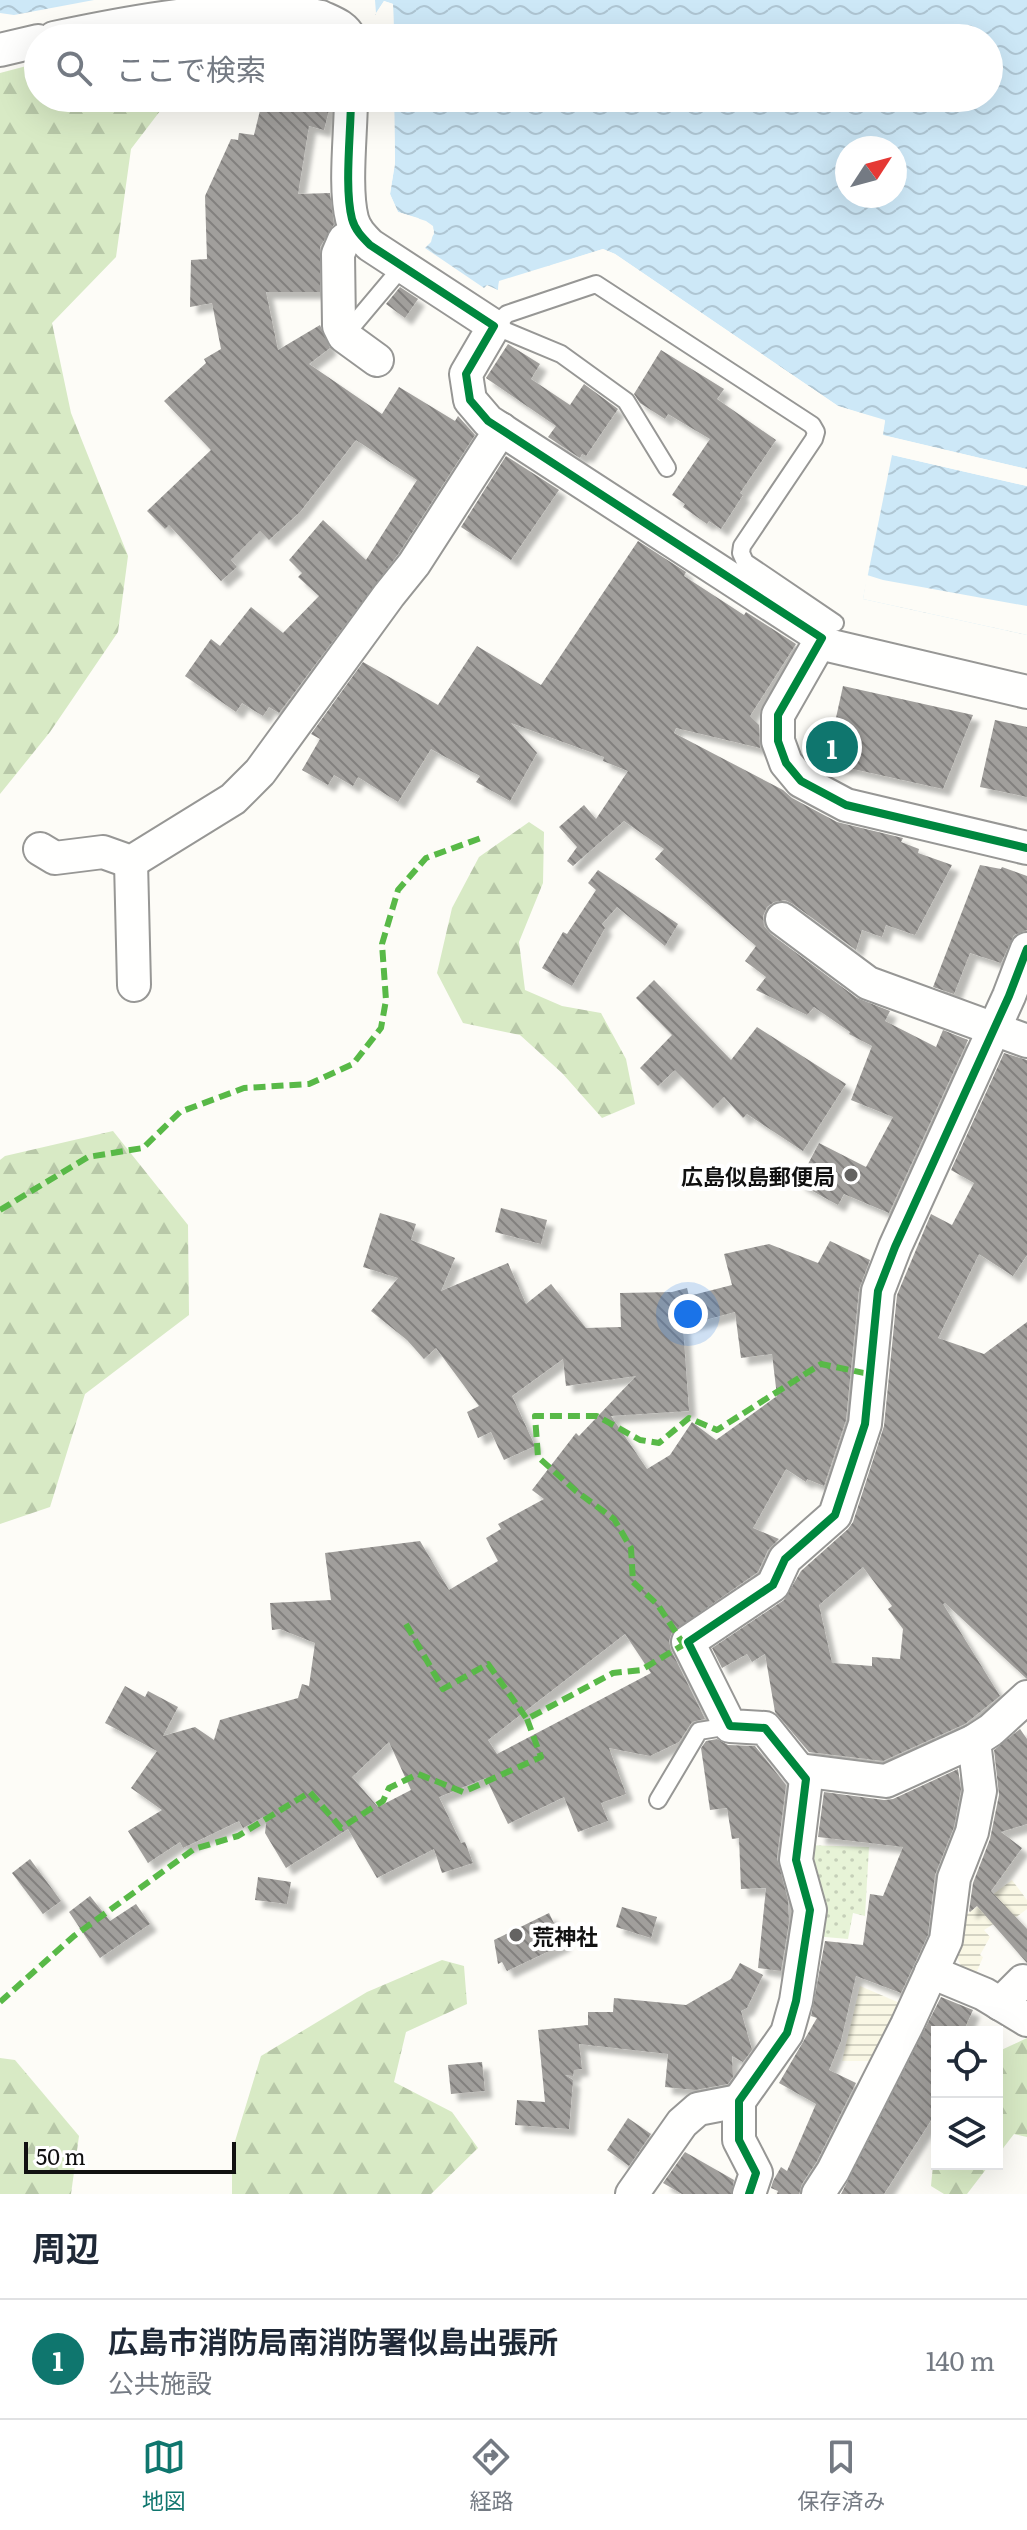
<!DOCTYPE html>
<html lang="ja">
<head>
<meta charset="utf-8">
<style>
	:root { --surface:#fff; --page:#f6f6f7; --text:#1f2937; --muted:#747a83; --line:#e0e1e3; --accent:#0f766e }
	body { margin:0; font-family:Literata,"Noto Sans JP",serif; background:var(--page); color:var(--text) }
	.controls { position:absolute; right:24px; bottom:24px; display:grid; overflow:hidden; border-radius:0px; box-shadow:0 8px 32px #0002 }
	.controls button { width:72px; height:72px; display:grid; place-items:center; padding:0; border:0; border-bottom:2px solid var(--line); background:var(--surface); color:var(--text); font:40px sans-serif }
	.compass { position:absolute; left:835px; top:136px; width:72px; height:72px; border-radius:50%; background:var(--surface); box-shadow:0 8px 32px #0002; rotate:54deg }
	.scale { position:absolute; left:24px; bottom:20px; width:212px; box-sizing:border-box; padding-left:8px; border:4px solid #111; border-top:0; font-size:22px; line-height:28px; white-space:nowrap; color:#111; -webkit-text-stroke:6px #fff; paint-order:stroke }
	.you { position:absolute; left:688px; top:1314px; width:28px; height:28px; margin:-20px; border:6px solid #fff; border-radius:50%; background:#1a73e8; box-shadow:0 0 0 12px #1a73e833 }
	.badge { display:grid; place-items:center; width:52px; height:52px; border-radius:50%; background:var(--accent); color:#fff; font-size:26px; font-weight:700 }
	.pin { position:absolute; translate:-50% -50%; border:4px solid #fff; box-shadow:0 2px 8px #0006 }
	.list { margin:0; padding:0; list-style:none }
	h2 { display:flex; justify-content:space-between; align-items:center; height:104px; margin:0; padding:0 32px; font-size:34px }
	h2 small { font-size:26px; font-weight:400; color:var(--muted) }
	.list li { display:grid; grid-template-columns:52px 1fr auto; gap:24px; align-items:center; box-sizing:border-box; height:120px; padding:0 32px; border-top:2px solid var(--line) }
	.list b { display:block; font-size:30px; white-space:nowrap }
	.list p { margin:0; font-size:26px; white-space:nowrap; color:var(--muted) }
	.list em { font-size:26px; font-style:normal; color:var(--muted) }
	.icon { flex:none; width:44px; height:44px; fill:none; stroke:currentColor; stroke-width:2; stroke-linecap:round; stroke-linejoin:round }
	.map { position:relative; flex:none; width:1027px; height:2194px; overflow:hidden }
	.search { position:absolute; background:var(--surface); box-shadow:0 8px 32px #0002; left:24px; right:24px; top:24px; height:88px; display:flex; align-items:center; gap:20px; box-sizing:border-box; padding:0 28px; border-radius:44px; color:var(--muted); font-size:30px }
	.sheet { height:224px; background:var(--surface) }
	nav { display:flex; justify-content:space-around; align-items:center; box-sizing:border-box; height:112px; border-top:2px solid var(--line); background:var(--surface); font-size:22px; color:var(--muted) }
	nav a { display:grid; justify-items:center; gap:4px }
	nav .on { color:var(--accent) }
	.map>svg:first-child { display:block }
	.farmland { fill:url(#farmland-rules) }
	.grass { fill:url(#grass-dots) }
	.forest { fill:url(#forest-firs) }
	.water { fill:url(#water-waves); fill-rule:evenodd }
	.pier { fill:#fdfcf7 }
	.building { fill:url(#building-back-hatch); fill-rule:evenodd; filter:url(#shadow) }
	.lines { fill:none; stroke-linecap:round; stroke-linejoin:round }
	.lane-casing { stroke:#979795; stroke-width:20 }
	.street-casing { stroke:#979795; stroke-width:36 }
	.lane { stroke:#fffffe; stroke-width:16 }
	.street { stroke:#fffffe; stroke-width:32 }
	.quiet { stroke:#58b947; stroke-width:6; stroke-dasharray:12 6; stroke-linecap:butt }
	.cycleway-casing { stroke:#fff; stroke-width:13 }
	.cycleway { stroke:#00873e; stroke-width:8 }
	.poi-dot { fill:#646362; stroke:#fff; stroke-width:3 }
	.labels { text-anchor:middle; dominant-baseline:central; stroke-width:8; stroke-linejoin:round; paint-order:stroke }
	.poi-label { font-size:22px; font-weight:bold; fill:#111; stroke:#fff; text-anchor:end }
</style>
</head>
<body>
<div class="map">
<svg width="1027" height="2194" viewBox="0 0 1027 2194">
	<defs>
		<pattern id="farmland-rules" width="6" height="5" patternUnits="userSpaceOnUse" patternTransform="scale(2)"><rect width="6" height="5" fill="#f9f7e4"/><path d="M0 2.5h6" fill="none" stroke="#d4d3c3"/></pattern>
		<pattern id="grass-dots" width="8" height="8" patternUnits="userSpaceOnUse" patternTransform="scale(2)"><rect width="8" height="8" fill="#e7f3d7"/><path d="M2 2h.1M6 6h.1" fill="none" stroke="#c5cfb8" stroke-width="1.8" stroke-linecap="round"/></pattern>
		<pattern id="forest-firs" width="22" height="20" patternUnits="userSpaceOnUse" patternTransform="scale(2)"><rect width="22" height="20" fill="#d8eac5"/><path d="M5 1l3.5 6h-7zM16 11l3.5 6h-7z" fill="#b8c8a8"/></pattern>
		<pattern id="water-waves" width="16" height="10" patternUnits="userSpaceOnUse" patternTransform="scale(2)"><rect width="16" height="10" fill="#cde8f7"/><path d="M0 5q4-4 8 0t8 0" fill="none" stroke="#afc6d3"/></pattern>
		<pattern id="building-back-hatch" width="6" height="6" patternUnits="userSpaceOnUse" patternTransform="scale(2)"><rect width="6" height="6" fill="#a19f9c"/><path d="M-1 5l2 2M0 0l6 6M5-1l2 2" fill="none" stroke="#82807e"/></pattern>
		<filter id="shadow"><feDropShadow dx="7" dy="7" stdDeviation="2" flood-color="#0004"/></filter>
	</defs>
	<rect width="100%" height="100%" fill="#fdfcf7"/>
	<g class="farmland">
		<path d="M1012 1880 1027 1900V1909L999 1930 995 1923 984 1930 990 1937 980 1955 983 1957 975 1976 962 1968 954 1951 962 1918Z"/>
		<path d="M860 1986 907 2006 885 2061H842Z"/>
	</g>
	<path class="grass" d="M804 1845 869 1847 865 1916 853 1913 848 1939 814 1936Z"/>
	<g class="forest">
		<path d="M204 29 250 30 248 38H157Z"/>
		<path d="M38 63V98H170L131 149 116 257 52 323 71 413 128 556 118 632 50 732 0 794V73Z"/>
		<path d="M529 822 544 832 543 883 519 942 525 990 562 1006 601 1013 626 1059 635 1104 602 1118 562 1073 520 1035 463 1023 437 973 452 908 479 857Z"/>
		<path d="M113 1131 188 1225 189 1315 85 1394 50 1507 0 1524V1160L5 1156Z"/>
		<path d="M442 1960 464 1966 467 2004 406 2032 394 2082 452 2112 478 2148 431 2194H232V2151L261 2056 367 1992Z"/>
		<path d="M1027 2038V2137L1014 2134 997 2156V2052Z"/>
		<path d="M0 2058 15 2060 79 2136 71 2194H0Z"/>
		<path d="M937 2124V2164H990L967 2194H944L931 2186Z"/>
	</g>
	<g class="water">
		<path d="M0 0H94L14 15 0 13Z"/>
		<path d="M375 0H1027V469L882 435 885 420 838 406 615 254 603 249 499 281 498 290 487 285 484 288 425 248 431 242 434 230 418 218 398 212 390 194 395 163 394 98H989V38H394L393 4 384 1 375 15ZM847 148H895V196H847Z"/>
		<path d="M892 455 1027 486V635L863 599Z"/>
	</g>
	<g class="pier">
		<path d="M371 0H375L376 13 384 1 393 4 394 38H390L389 6 385 5 381 13 371 15Z"/>
		<path d="M390 98H394L395 163 390 194 398 212 426 221 433 226 434 234 423 250 421 247 428 239 429 229 396 215 389 206 386 195 391 162Z"/>
		<path d="M603 249 615 254 838 406 885 421 883 435 1027 469V473L880 439 878 435 881 423 836 410 613 258 602 253 503 284 500 294 498 290 499 282Z"/>
		<path d="M889 452 1027 482V486L888 454Z"/>
		<path d="M867 575 883 580 1027 606V635L863 599Z"/>
	</g>
	<g class="building">
		<path d="M263 98H332L324 130 309 126 298 194 330 193 334 224 320 247V292H266L278 350 320 325 330 348 309 364 382 414 399 387 455 421 458 416 475 435 399 553 279 713 269 707 263 716 242 703 236 712 185 676 211 639 220 646 251 607 283 633 319 596 298 577 302 573 289 560 323 520 366 560 417 480 356 440 300 512 269 540 260 531 231 560 237 567 221 581 169 525 165 529 147 511 211 450 164 401 206 363 204 359 221 349 212 303 190 307 191 260 207 259 205 196 231 139 238 140 239 133 254 135Z"/>
		<path d="M400 287 418 299 405 318 386 304Z"/>
		<path d="M508 344 540 364 531 379 570 405 584 384 618 409 586 456 582 454 580 458 548 437 556 426 486 378Z"/>
		<path d="M661 350 724 389 717 399 776 440 740 493 743 495 721 529 709 521 707 524 683 507 685 504 672 495 710 439 668 414 665 419 640 403 634 394Z"/>
		<path d="M506 456 559 490 511 560 461 527Z"/>
		<path d="M638 541 686 572 684 576 744 615 746 612 796 644 750 716 759 725 760 748 676 728 674 733 783 790 792 798 837 822 903 838 901 842 919 849 918 853 952 865 915 935 886 925 882 937 862 930 856 950 793 904 785 900 774 902 767 907 763 916 764 926 771 934 857 998 890 1011 885 1021 936 1047 943 1030 968 1040 889 1213 844 1194 838 1205 798 1183 819 1143 866 1167 893 1117 851 1100 872 1046 849 1034 850 1032 814 1007 807 1015 756 990 766 977 745 961 756 946 655 859 664 849 624 821 573 866 567 861 577 847 559 827 584 805 596 819 628 771 603 761 604 757 511 723 537 753 510 801 476 782 480 776 431 749 398 802 358 777 353 786 334 775 328 785 302 770 320 739 311 734 363 662 438 705 477 646 541 685Z"/>
		<path d="M843 686 973 715 943 789 826 763Z"/>
		<path d="M995 720 1027 727V797L980 787Z"/>
		<path d="M980 865 1001 869 1002 867 1027 876V930L1014 935 1001 963 970 953 954 994 933 987Z"/>
		<path d="M598 870 678 924 665 946 617 907 602 924 605 928 572 986 542 968 563 932 567 934 596 890 588 883Z"/>
		<path d="M654 980 731 1060 757 1027 846 1084 803 1151 747 1114 743 1118 724 1097 713 1108 675 1070 658 1086 640 1068 672 1035 636 998Z"/>
		<path d="M1004 1053 1027 1060V1255L1013 1276 979 1254 938 1338 984 1354 1027 1322V1679L945 1603 943 1604 1000 1696 965 1724 883 1761 809 1752 775 1712 765 1654 752 1662 747 1654 722 1668 712 1648 784 1600 801 1571 848 1529 853 1522 884 1426 897 1295 931 1214 952 1225 974 1183 951 1170ZM863 1567 892 1606 888 1609 903 1629 900 1659 872 1657V1666L832 1663 819 1605Z"/>
		<path d="M501 1208 547 1220 541 1244 495 1232Z"/>
		<path d="M380 1213 416 1224 411 1240 455 1258 441 1291 508 1263 526 1304 551 1284 586 1328 621 1327 620 1293 672 1292 687 1288 689 1296 732 1285 724 1254 769 1244 818 1263 830 1241 870 1260 859 1289 846 1420 824 1486 807 1479 806 1482 786 1469 753 1528 779 1539 768 1550 758 1572 672 1632 669 1641 671 1650 705 1719 692 1722 679 1742 650 1756 609 1748 626 1794 601 1803 608 1821 578 1832 564 1797 508 1824 486 1778 439 1797 461 1843 465 1842 473 1863 442 1873 434 1849 377 1878 348 1829 286 1868 265 1833 267 1815 243 1828 239 1821 183 1848 180 1842 148 1863 128 1831 162 1810 131 1788 157 1751 105 1723 125 1686 145 1697 148 1691 178 1707 163 1736 195 1727 214 1740 220 1720 298 1698 302 1684 309 1686 315 1643 280 1629 272 1630 270 1603 331 1600 325 1553 420 1541 449 1590 498 1561 486 1538 501 1529 498 1524 544 1499 532 1490 576 1433 579 1436 636 1376 566 1386 563 1359 512 1396 535 1446 504 1460 491 1432 478 1438 467 1412 479 1406 436 1348 424 1359 407 1340 371 1311 398 1278 363 1267ZM735 1312 741 1358 772 1354 777 1396 716 1440 692 1422 670 1455 647 1469 611 1416 689 1411 683 1326ZM625 1634 651 1673 497 1754 488 1740ZM389 1742 411 1790 378 1807 352 1777Z"/>
		<path d="M1020 1729 1027 1739V1824L1001 1832 1022 1848 991 1891 1027 1929V1963L977 1906 970 1912 969 1911 973 1883 990 1839 999 1795 994 1750Z"/>
		<path d="M717 1739 728 1745 755 1746 786 1785 777 1858 788 1900 789 1923 781 1971 758 1968 766 1888 741 1889 739 1838 732 1839 727 1808 710 1810 701 1748 706 1741Z"/>
		<path d="M958 1769 961 1790 954 1827 935 1875 928 1935 901 1993 856 1976 841 2041 829 2070 856 2083 817 2161 802 2184 799 2194H777L778 2191 771 2188 773 2181 781 2167 787 2171 816 2104 779 2083 817 2018 811 2016 825 1941 863 1945 870 1894 883 1896 903 1847 818 1837 824 1792 884 1800 893 1799Z"/>
		<path d="M30 1859 61 1901 43 1914 12 1873Z"/>
		<path d="M258 1877 291 1882 287 1904 255 1900Z"/>
		<path d="M90 1896 110 1921 136 1904 150 1924 100 1958 69 1912Z"/>
		<path d="M622 1907 657 1917 651 1938 616 1927Z"/>
		<path d="M549 1913 564 1944 507 1971 502 1962 498 1964 494 1940Z"/>
		<path d="M740 1963 763 1975 747 2008 741 2011 752 2050 743 2062 732 2056 733 2077 728 2084 695 2090 665 2087 668 2054 579 2044 582 2069 574 2070 573 2076 565 2075 573 2080 569 2129 515 2125 517 2100 545 2102 538 2030 588 2025V2012H613L614 1998 686 2005 731 1979Z"/>
		<path d="M941 1997 973 2010 963 2032H937V2111L884 2194H841Z"/>
		<path d="M482 2062 485 2091 451 2094 448 2065Z"/>
		<path d="M628 2118 651 2134 629 2166 607 2150Z"/>
		<path d="M685 2152 734 2180 731 2194H682L663 2183Z"/>
	</g>
	<g class="lines">
		<defs>
			<g id="lane">
				<path d="M344 336 402 267"/>
				<path d="M667 468 626 401 561 354 494 326 507 314 596 284 812 425 816 432 814 439 742 546 741 553 745 562 835 623"/>
				<path d="M658 1800 699 1731 730 1726"/>
			</g>
			<g id="street">
				<path d="M54 38C134 21 242 0 321 17 334 23 344 26 350 38"/>
				<path d="M0 50 38 41"/>
				<path d="M351 98C351 132 344 188 352 219 355 230 362 237 370 245L494 326 466 374 470 400 488 421 822 638 778 715V741L786 763 801 781 846 805 1027 848"/>
				<path d="M357 232 344 240 338 254 339 326 344 336 377 360"/>
				<path d="M819 643 1027 692"/>
				<path d="M40 849 55 858 103 852 131 862 233 799 260 772 389 595 414 564 501 429"/>
				<path d="M131 862 134 985"/>
				<path d="M782 919 868 983 1027 1041"/>
				<path d="M799 1770 886 1781 974 1741"/>
				<path d="M931 1972 984 1994 1027 2020"/>
				<path d="M1000 2004 1023 1981"/>
				<path d="M632 2194 682 2123 698 2109 739 2101"/>
				<path d="M749 2194 756 2173 739 2140V2101L787 2033 796 2001 810 1910 796 1860 806 1779 765 1728 730 1726 688 1642 773 1585 785 1559 835 1515 865 1424 878 1291 895 1247 1009 996 1027 949"/>
				<path d="M818 2194 833 2171 907 2025 946 1940 954 1878 972 1832 980 1791 974 1741 991 1730 1027 1697"/>
			</g>
		</defs>
		<use href="#lane" class="lane-casing"/>
		<use href="#street" class="street-casing"/>
		<use href="#lane" class="lane"/>
		<use href="#street" class="street"/>
		<g class="quiet">
			<path d="M0 1210 88 1157 143 1148 180 1112 244 1088 309 1084 353 1064 381 1028 386 1000 382 944 398 890 426 858 481 838"/>
			<path d="M406 1624 443 1689 488 1664 527 1719 613 1673 641 1670 688 1642"/>
			<path d="M688 1642H682L658 1605 633 1582 631 1548 614 1519 576 1491 538 1457 535 1416H597L640 1440 659 1443 689 1418 717 1430 821 1364 869 1374"/>
			<path d="M0 2002 74 1936 194 1849 238 1836 310 1792 341 1828 383 1801 389 1788 418 1774 463 1792 541 1757 527 1719"/>
		</g>
		<defs>
			<g id="cycleway">
				<path d="M351 98C351 132 344 188 352 219 355 230 362 237 370 245L494 326 466 374 470 400 488 421 822 638 778 715V741L786 763 801 781 846 805 1027 848"/>
				<path d="M749 2194 756 2173 739 2140V2101L787 2033 796 2001 810 1910 796 1860 806 1779 765 1728 730 1726 688 1642 773 1585 785 1559 835 1515 865 1424 878 1291 895 1247 1009 996 1027 949"/>
			</g>
		</defs>
		<use href="#cycleway" class="cycleway-casing"/>
		<use href="#cycleway" class="cycleway"/>
	</g>
	<g class="poi-dot">
		<circle cx="851" cy="1175" r="8"/>
		<circle cx="516" cy="1935" r="8"/>
	</g>
	<g class="labels">
		<g class="poi-label">
			<text x="835" y="1175">広島似島郵便局</text>
			<text x="532" y="1935" text-anchor="start">荒神社</text>
		</g>
	</g>
</svg>
<div class="controls">
<button><svg class="icon" aria-label="locate" viewBox="0 0 24 24"><circle cx="12" cy="12" r="6"/><path d="M12 2v4M12 18v4M2 12h4M18 12h4"/></svg></button>
<button><svg class="icon" aria-label="layers" viewBox="0 0 24 24"><path d="M12 4l9 5-9 5-9-5zM3 14l9 5 9-5"/></svg></button>
</div>
<svg class="compass" viewBox="-18 -18 36 36"><path d="M0-13l5 13h-10z" fill="#e53935"/><path d="M0 13l5-13h-10z" fill="#747a83"/></svg>
<div class="scale">50 m</div>
<div class="you"></div>
<div class="pin badge" style="left:832px;top:747px">1</div>
<div class="search"><svg class="icon" aria-label="search" viewBox="0 0 24 24"><circle cx="10" cy="10" r="6"/><path d="M15 15l6 6"/></svg>ここで検索</div>
</div>
<section class="sheet">
<h2>周辺<small></small></h2>
<ul class="list">
<li><span class="badge">1</span><div><b>広島市消防局南消防署似島出張所</b><p>公共施設</p></div><em>140 m</em></li>
</ul>
</section>
<nav>
<a class="on"><svg class="icon" aria-label="map" viewBox="0 0 24 24"><path d="M3 6l6-2 6 2 6-2v14l-6 2-6-2-6 2zM9 4v14M15 6v14"/></svg>地図</a>
<a><svg class="icon" aria-label="directions" viewBox="0 0 24 24"><path d="M12 3l9 9-9 9-9-9zM9 14v-3h6M13 9l2 2-2 2"/></svg>経路</a>
<a><svg class="icon" aria-label="saved" viewBox="0 0 24 24"><path d="M7 4h10v16l-5-4-5 4z"/></svg>保存済み</a>
</nav>
</body>
</html>
